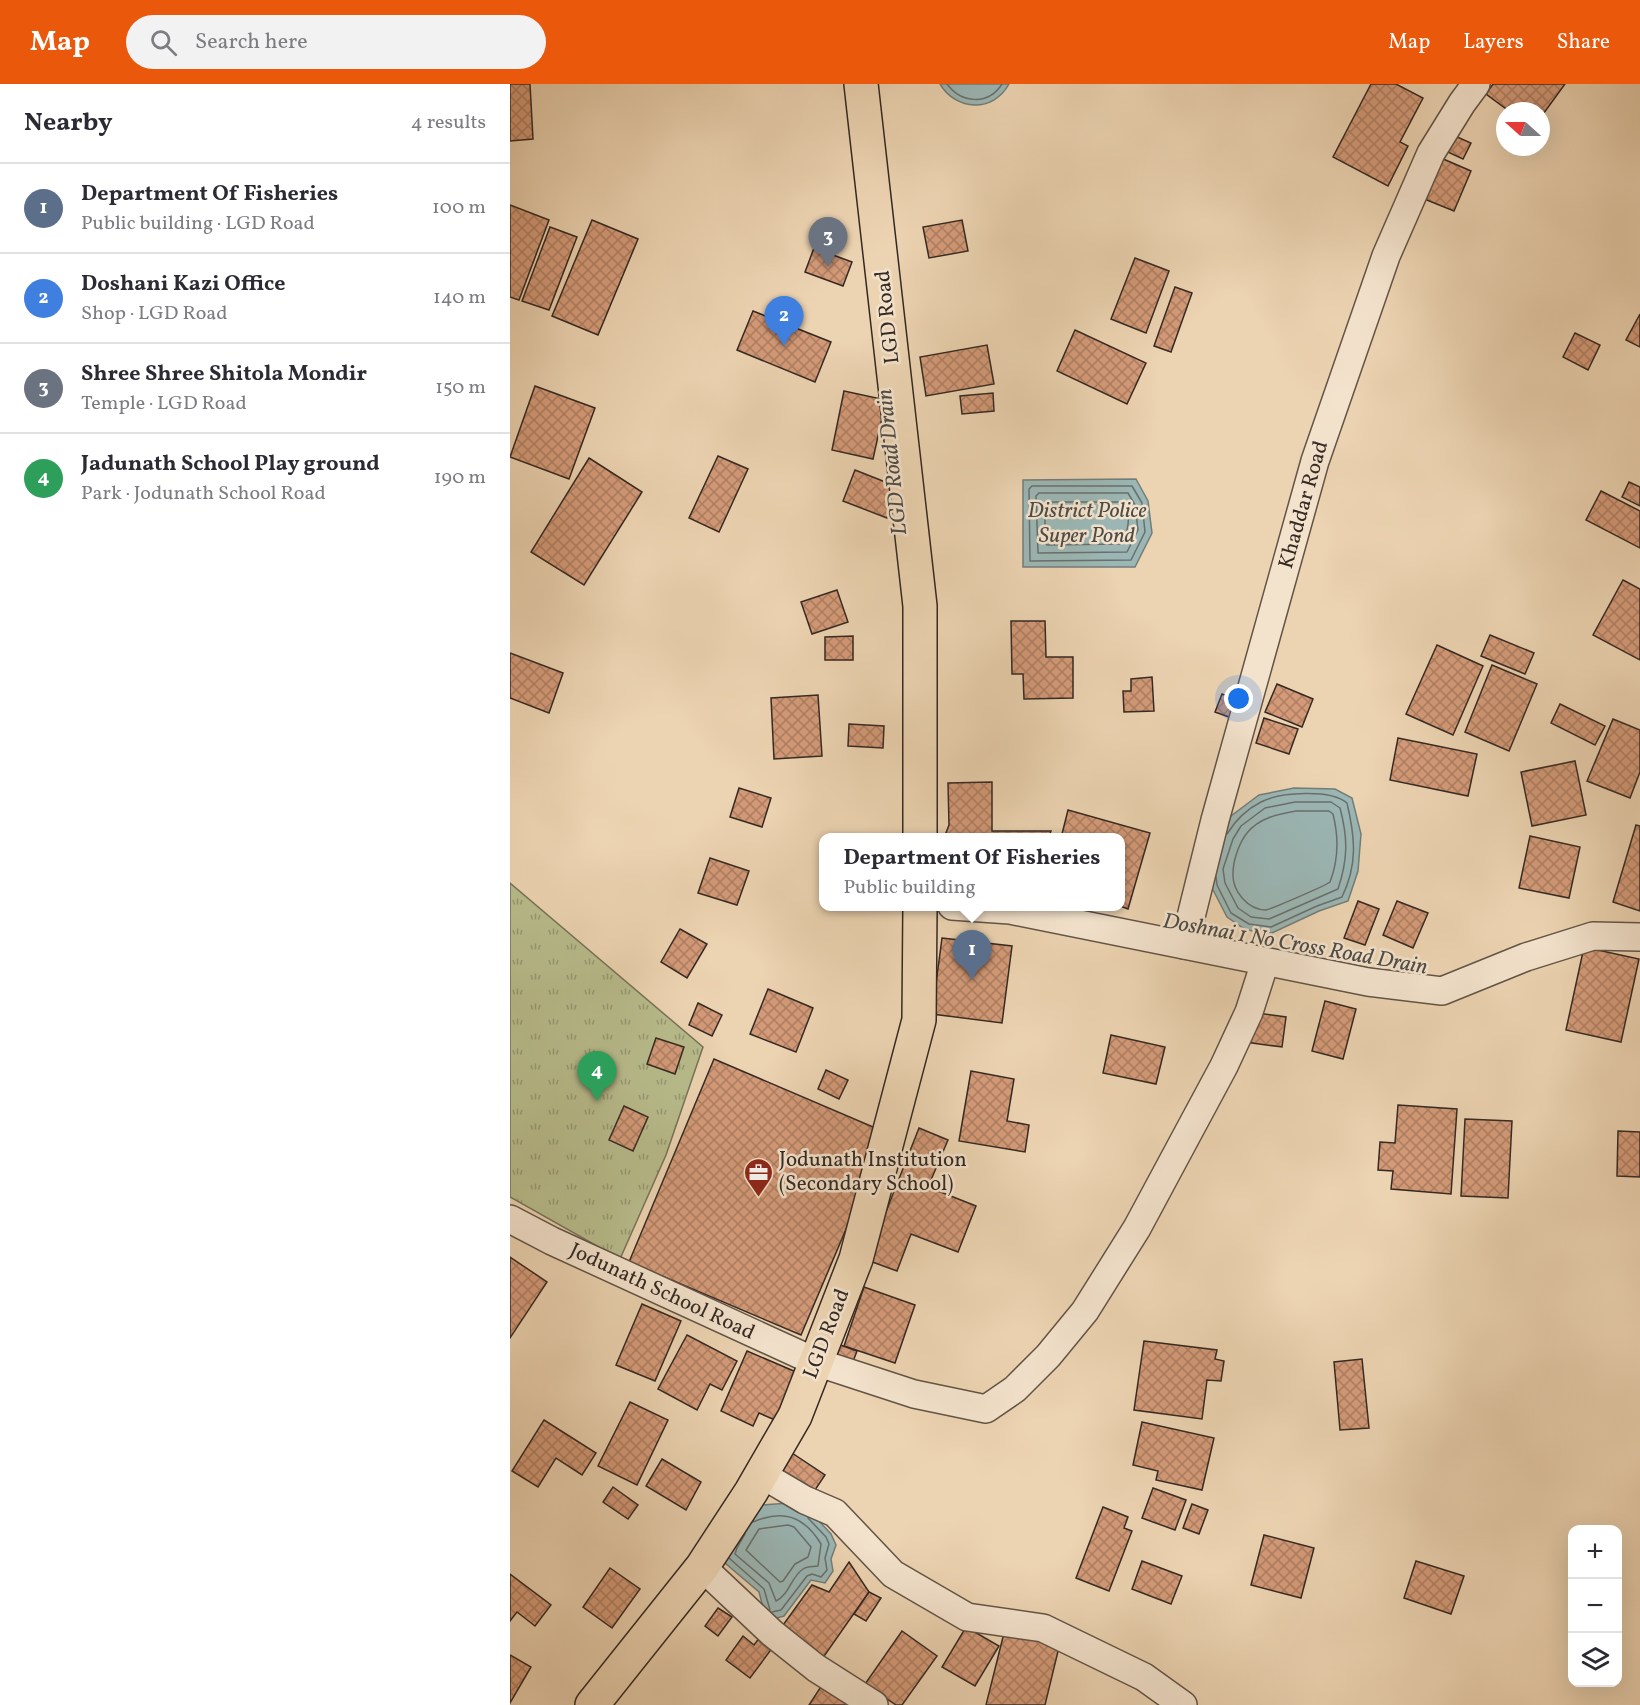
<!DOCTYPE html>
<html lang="en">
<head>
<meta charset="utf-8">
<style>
	:root { --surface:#fff; --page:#f2f2f3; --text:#2b2b33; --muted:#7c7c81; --line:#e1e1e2; --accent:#ea580c }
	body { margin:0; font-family:Vollkorn,serif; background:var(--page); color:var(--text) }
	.controls { position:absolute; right:18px; bottom:18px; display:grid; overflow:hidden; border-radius:12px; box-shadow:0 6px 24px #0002 }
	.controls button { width:54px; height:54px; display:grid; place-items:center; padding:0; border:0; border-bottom:2px solid var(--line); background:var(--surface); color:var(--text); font:30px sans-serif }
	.compass { position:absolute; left:986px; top:18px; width:54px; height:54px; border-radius:50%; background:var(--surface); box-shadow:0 6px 24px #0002; rotate:291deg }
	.you { position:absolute; left:729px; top:615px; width:21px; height:21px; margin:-15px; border:4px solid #fff; border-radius:50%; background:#1a73e8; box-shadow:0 0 0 9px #1a73e833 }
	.badge { display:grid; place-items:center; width:39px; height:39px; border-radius:50%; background:var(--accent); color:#fff; font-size:20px; font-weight:700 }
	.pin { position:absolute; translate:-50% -50px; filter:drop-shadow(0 2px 3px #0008) }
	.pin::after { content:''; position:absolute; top:32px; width:21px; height:18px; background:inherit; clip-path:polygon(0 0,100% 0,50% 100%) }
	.popup { position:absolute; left:309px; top:749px; width:306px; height:78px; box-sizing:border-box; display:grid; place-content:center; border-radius:12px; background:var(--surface); filter:drop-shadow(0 2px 4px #0005); font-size:20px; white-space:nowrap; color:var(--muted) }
	.popup b { font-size:22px; color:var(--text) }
	.popup::after { content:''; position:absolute; left:50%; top:100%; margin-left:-12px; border:12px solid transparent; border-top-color:var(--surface) }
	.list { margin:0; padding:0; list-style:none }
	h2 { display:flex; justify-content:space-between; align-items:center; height:78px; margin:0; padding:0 24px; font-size:26px }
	h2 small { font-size:20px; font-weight:400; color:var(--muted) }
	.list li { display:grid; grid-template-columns:39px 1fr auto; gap:18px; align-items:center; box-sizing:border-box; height:90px; padding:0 24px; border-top:2px solid var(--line) }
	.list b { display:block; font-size:22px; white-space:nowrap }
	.list p { margin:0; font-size:20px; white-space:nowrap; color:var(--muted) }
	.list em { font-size:20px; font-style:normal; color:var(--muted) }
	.icon { flex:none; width:33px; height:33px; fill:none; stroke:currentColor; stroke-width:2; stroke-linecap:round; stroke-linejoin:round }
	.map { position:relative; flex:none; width:1130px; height:1621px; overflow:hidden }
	header { display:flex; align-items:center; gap:36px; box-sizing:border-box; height:84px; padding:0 30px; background:var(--accent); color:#fff }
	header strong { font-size:28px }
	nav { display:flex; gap:33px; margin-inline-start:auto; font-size:21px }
	.search { width:420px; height:54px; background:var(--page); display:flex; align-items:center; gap:15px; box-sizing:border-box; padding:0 21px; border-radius:33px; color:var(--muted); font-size:22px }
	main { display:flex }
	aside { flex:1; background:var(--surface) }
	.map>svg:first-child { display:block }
	.park { fill:url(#park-tufts); stroke:#767258; stroke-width:1.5 }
	.water { fill:#9bb6b4; stroke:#727e7a; stroke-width:1.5 }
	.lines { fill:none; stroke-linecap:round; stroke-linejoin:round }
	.shore { stroke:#68706c; stroke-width:1.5 }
	.building { fill:url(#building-cross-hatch); stroke:#342923; stroke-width:1.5 }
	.minor-casing { stroke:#625446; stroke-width:30 }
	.major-casing { stroke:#342923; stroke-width:36 }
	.minor { stroke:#f3e2cc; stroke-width:27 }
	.major { stroke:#ecd3b1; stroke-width:33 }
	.labels { text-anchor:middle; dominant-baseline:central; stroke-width:5; stroke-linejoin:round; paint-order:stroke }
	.street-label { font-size:21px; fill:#342923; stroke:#f3e2cc }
	.poi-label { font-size:21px; fill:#342923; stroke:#f3e2cc; text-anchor:start }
	.water-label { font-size:22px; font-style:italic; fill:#4e4c47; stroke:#f3e2cc }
</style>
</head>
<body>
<header>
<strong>Map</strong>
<div class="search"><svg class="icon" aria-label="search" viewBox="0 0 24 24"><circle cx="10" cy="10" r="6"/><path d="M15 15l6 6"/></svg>Search here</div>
<nav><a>Map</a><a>Layers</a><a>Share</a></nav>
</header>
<main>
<aside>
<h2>Nearby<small>4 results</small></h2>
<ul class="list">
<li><span class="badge" style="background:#5c6f8a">1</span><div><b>Department Of Fisheries</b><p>Public building · LGD Road</p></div><em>100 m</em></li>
<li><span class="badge" style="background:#3f7fe0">2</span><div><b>Doshani Kazi Office</b><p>Shop · LGD Road</p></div><em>140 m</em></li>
<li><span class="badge" style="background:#6b7280">3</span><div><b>Shree Shree Shitola Mondir</b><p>Temple · LGD Road</p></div><em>150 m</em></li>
<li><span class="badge" style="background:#2e9e5b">4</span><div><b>Jadunath School Play ground</b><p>Park · Jodunath School Road</p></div><em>190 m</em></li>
</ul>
</aside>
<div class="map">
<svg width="1130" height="1621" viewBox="0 0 1130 1621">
	<defs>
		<pattern id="park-tufts" width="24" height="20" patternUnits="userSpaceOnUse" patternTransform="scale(1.5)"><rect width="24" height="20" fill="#b8bc8c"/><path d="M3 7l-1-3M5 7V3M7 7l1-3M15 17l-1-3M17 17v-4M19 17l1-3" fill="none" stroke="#969972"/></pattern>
		<pattern id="building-cross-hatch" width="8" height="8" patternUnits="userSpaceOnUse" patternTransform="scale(1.5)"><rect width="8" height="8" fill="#d49a78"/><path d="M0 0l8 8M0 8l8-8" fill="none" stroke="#ad7e62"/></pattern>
	</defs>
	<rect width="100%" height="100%" fill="#ecd3b1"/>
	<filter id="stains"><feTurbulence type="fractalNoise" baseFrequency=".00333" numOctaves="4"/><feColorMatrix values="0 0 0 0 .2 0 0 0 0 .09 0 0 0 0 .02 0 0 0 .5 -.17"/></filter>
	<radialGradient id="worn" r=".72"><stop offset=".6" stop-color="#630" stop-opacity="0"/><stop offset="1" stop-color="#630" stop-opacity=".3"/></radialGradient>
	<path class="park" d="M0 799 193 963 156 1071 110 1175 0 1113Z"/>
	<g class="water">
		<path d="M430 0H499C483 29 446 27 430 0Z"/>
		<path d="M626 395 638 417 642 449 625 483H513V396Z"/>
		<path d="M784 704 825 705 842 714 851 750 848 787 838 817 809 827 762 849 736 846 717 833 701 802 710 749 721 732 749 711Z"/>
		<path d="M279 1419 297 1424 321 1450 326 1461 321 1475 323 1487 315 1499 301 1496 274 1532 263 1535 255 1531 249 1508 215 1479 210 1470 251 1421Z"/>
	</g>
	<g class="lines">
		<g class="shore">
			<path d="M437 0C451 19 478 22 492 0"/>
			<path d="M522 402H622L632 419 635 448 621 476 520 477 519 405Z"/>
			<path d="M529 409H618L625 421 628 446 617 468 528 469 526 412Z"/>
			<path d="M538 418H612C622 430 619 449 610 460L537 461 535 458V421Z"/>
			<path d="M785 718H821L830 724C838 754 838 775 828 805L759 835 741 833 728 824 715 799 713 785 723 755 731 742 755 724Z"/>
			<path d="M786 727H819L823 730C829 754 829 775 820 798 815 802 761 825 756 826 738 826 722 807 723 789 723 777 729 759 737 749 749 734 768 730 786 727Z"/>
			<path d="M706 793 707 801 721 829 739 840 761 843 807 822 832 813C848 780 845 753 837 719 821 705 770 708 751 718 737 725 725 737 717 750"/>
			<path d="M278 1441 284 1443 301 1463 298 1473 285 1480 273 1497 270 1498 236 1466 249 1445Z"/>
			<path d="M235 1450 227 1464 225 1470 259 1499 266 1517C279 1511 281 1493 293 1485 297 1482 303 1483 308 1482L311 1460C294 1432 273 1425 243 1438"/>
			<path d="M219 1474 254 1505 260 1526"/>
			<path d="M262 1528 271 1526 297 1492 302 1490 311 1493 317 1486 315 1474 319 1460 316 1453 298 1434"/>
		</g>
	</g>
	<g class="building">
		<path d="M0 0H20L23 55 0 57Z"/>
		<path d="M861 0H886L913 14 890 58 898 62 878 102 823 73Z"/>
		<path d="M983 0H1055L1031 33V27H999L976 10Z"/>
		<path d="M936 48 961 59 953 75 929 64Z"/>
		<path d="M924 71 961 87 944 127 907 112Z"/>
		<path d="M0 121 39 136 9 216 0 213Z"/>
		<path d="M82 136 128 155 88 251 42 232Z"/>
		<path d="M452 136 458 167 419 174 413 143Z"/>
		<path d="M40 143 67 153 39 226 12 217Z"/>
		<path d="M304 164 342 178 333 202 295 188Z"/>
		<path d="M625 174 659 187 636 249 601 235Z"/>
		<path d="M665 203 682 209 661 268 644 262Z"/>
		<path d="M243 227 321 258 305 298 227 266Z"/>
		<path d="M1130 230V263L1116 256Z"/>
		<path d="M565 246 636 279 617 320 547 287Z"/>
		<path d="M1065 249 1090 261 1078 286 1053 273Z"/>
		<path d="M477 261 484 300 416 312 410 273Z"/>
		<path d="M25 302 85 324 59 395 0 373Z"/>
		<path d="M334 307 376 316 363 375 322 366Z"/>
		<path d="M483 309 484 327 452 330 450 312Z"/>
		<path d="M208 372 238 385 209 448 179 434Z"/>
		<path d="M79 374 132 408 74 501 21 468Z"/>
		<path d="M345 386 388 403 377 434 333 417Z"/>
		<path d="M1119 398 1130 403V422L1112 413Z"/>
		<path d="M1091 407 1130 427V464L1076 436Z"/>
		<path d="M1113 496 1130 505V576L1083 551Z"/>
		<path d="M327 506 338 538 302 550 291 518Z"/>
		<path d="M501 537H535L536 573H563V614L514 615 513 590H502Z"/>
		<path d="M980 551 1024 569 1015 590 971 572Z"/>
		<path d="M343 552V576H315V553Z"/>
		<path d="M927 561 973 582 943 651 896 630Z"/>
		<path d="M0 569 53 589 39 629 0 614Z"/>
		<path d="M982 581 1027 600 999 667 955 648Z"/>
		<path d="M642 593 644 627 614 628 613 607H621V595Z"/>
		<path d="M767 600 803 615 792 643 755 628Z"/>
		<path d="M712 610 736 619 730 637 705 628Z"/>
		<path d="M308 611 312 672 264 675 261 614Z"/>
		<path d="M1050 620 1095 642 1085 661 1041 639Z"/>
		<path d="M754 634 788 645 779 670 746 659Z"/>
		<path d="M1103 635 1130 646V688L1120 714 1077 697Z"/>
		<path d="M339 640 374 642 373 664 338 662Z"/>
		<path d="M888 654 967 670 958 712 880 696Z"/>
		<path d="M1065 677 1076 731 1022 742 1011 688Z"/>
		<path d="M482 698V747H541L538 754H434L439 741 438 699Z"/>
		<path d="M229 704 261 714 252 743 220 733Z"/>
		<path d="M558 726 640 749 618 825 610 822V754H551Z"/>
		<path d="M1126 741 1130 742V827L1103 818Z"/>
		<path d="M1020 752 1070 763 1059 814 1009 804Z"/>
		<path d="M200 774 239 787 227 821 188 809Z"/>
		<path d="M848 817 869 825 855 861 834 854Z"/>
		<path d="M887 817 918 829 903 864 873 851Z"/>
		<path d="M170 845 197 860 177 894 151 878Z"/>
		<path d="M432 854 502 862 492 939 422 930Z"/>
		<path d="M1074 863 1129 875 1111 958 1056 946Z"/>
		<path d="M258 905 303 924 286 968 240 950Z"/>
		<path d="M815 917 846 925 833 975 802 967Z"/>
		<path d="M188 919 212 931 202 952 179 941Z"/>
		<path d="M739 928 776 933 772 963 735 958Z"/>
		<path d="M601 951 655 963 646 1000 593 989Z"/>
		<path d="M146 954 174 963 165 990 137 980Z"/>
		<path d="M204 975 377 1049 291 1251 119 1178Z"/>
		<path d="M316 986 338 996 329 1015 308 1005Z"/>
		<path d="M461 987 504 995 497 1037 519 1041 515 1068 449 1057Z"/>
		<path d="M888 1021 947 1025 941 1110 881 1105 883 1087 868 1086 870 1058 885 1059Z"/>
		<path d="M114 1022 138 1033 123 1067 99 1056Z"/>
		<path d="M955 1035 1002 1037 998 1114 951 1112Z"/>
		<path d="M409 1044 438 1056 418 1103 466 1122 448 1168 401 1150 387 1187 357 1176Z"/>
		<path d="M1108 1047 1130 1048V1093L1107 1092Z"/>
		<path d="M0 1173 37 1198 0 1254Z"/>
		<path d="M354 1203 405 1221 385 1279 334 1262Z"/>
		<path d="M132 1220 171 1237 145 1297 106 1281Z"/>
		<path d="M177 1251 227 1277 212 1306 200 1300 187 1326 148 1305Z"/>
		<path d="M634 1257 707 1266 705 1275 714 1277 711 1297 697 1296 692 1335 624 1326Z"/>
		<path d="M322 1258 347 1267 336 1296Z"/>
		<path d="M237 1267 286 1288 265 1336 249 1329 243 1342 211 1327Z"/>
		<path d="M852 1275 859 1344 830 1346 824 1278Z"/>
		<path d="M120 1318 158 1336 127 1401 88 1382Z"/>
		<path d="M34 1336 86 1369 72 1391 46 1374 28 1403 2 1387Z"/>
		<path d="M632 1338 704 1354 692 1406 646 1396 648 1387 623 1381Z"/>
		<path d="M276 1365 315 1391 301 1412 262 1385Z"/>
		<path d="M152 1375 191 1398 176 1426 136 1402Z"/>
		<path d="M103 1403 128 1421 118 1435 93 1418Z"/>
		<path d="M643 1404 676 1416 665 1446 632 1434Z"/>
		<path d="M682 1420 698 1426 689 1450 673 1444Z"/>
		<path d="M593 1423 618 1433 614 1444 622 1447 599 1507 566 1494Z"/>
		<path d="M754 1451 804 1464 791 1514 741 1501Z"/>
		<path d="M632 1477 672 1492 661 1520 622 1505Z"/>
		<path d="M906 1477 954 1492 941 1530 894 1514Z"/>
		<path d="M339 1478 359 1508 310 1578 268 1548 302 1501 319 1508Z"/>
		<path d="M100 1484 130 1505 102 1544 73 1523Z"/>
		<path d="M0 1490 41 1521 25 1542 7 1528 0 1537Z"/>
		<path d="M359 1508 371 1514 356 1537 344 1530Z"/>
		<path d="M208 1524 222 1533 208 1552 195 1542Z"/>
		<path d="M456 1543 489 1562 465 1602 432 1583Z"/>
		<path d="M495 1545 550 1559 535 1621H476Z"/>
		<path d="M392 1547 427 1572 392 1621H386L355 1600Z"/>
		<path d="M253 1549 266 1559 240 1594 216 1576 233 1552 244 1561Z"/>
		<path d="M0 1571 21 1583 0 1619Z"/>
		<path d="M316 1595 355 1621H299Z"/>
	</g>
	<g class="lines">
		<defs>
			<g id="minor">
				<path d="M442 822 500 826 858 898 932 907 1016 873 1083 852 1130 853"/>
				<path d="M674 861 705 736 805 377 876 172 921 69 952 19 966 0"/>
				<path d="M0 1135 42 1157 306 1278 404 1310 476 1325 505 1305 538 1272 575 1227 627 1144 714 982 739 928 755 878"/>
				<path d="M251 1390 295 1416 325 1429 383 1490 457 1533 533 1544 634 1593 673 1621"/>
				<path d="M192 1483 262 1549 306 1584 364 1621"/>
			</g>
			<g id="major">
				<path d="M351 0 410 522V754"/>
				<path d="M82 1621 192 1483 241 1408 285 1332 346 1175 409 936 410 822"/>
			</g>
		</defs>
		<use href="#minor" class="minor-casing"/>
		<use href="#major" class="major-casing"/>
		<use href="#minor" class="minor"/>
		<use href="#major" class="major"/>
	</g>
	<defs>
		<symbol id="office-pin" viewBox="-11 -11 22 30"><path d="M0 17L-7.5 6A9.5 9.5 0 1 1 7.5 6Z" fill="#8f2418" stroke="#f3e2cc"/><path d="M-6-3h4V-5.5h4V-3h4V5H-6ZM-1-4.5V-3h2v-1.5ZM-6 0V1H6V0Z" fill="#fff"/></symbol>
	</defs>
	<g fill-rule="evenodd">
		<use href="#office-pin" x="232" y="1072" width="33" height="45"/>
	</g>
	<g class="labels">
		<g class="street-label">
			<text transform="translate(378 233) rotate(-96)">LGD Road</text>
			<text transform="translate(794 421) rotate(-74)">Khaddar Road</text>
			<text transform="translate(152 1208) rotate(25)">Jodunath School Road</text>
			<text transform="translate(317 1250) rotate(-69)">LGD Road</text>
		</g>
		<g class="poi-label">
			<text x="269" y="1076">Jodunath Institution<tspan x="269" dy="24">(Secondary School)</tspan></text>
		</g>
		<g class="water-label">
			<text transform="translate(383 378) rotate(-96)">LGD Road Drain</text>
			<text x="577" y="427">District Police<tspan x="577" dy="25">Super Pond</tspan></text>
			<text transform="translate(785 861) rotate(10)">Doshnai 1 No Cross Road Drain</text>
		</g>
	</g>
	<rect width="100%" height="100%" filter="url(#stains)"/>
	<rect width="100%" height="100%" fill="url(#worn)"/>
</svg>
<div class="controls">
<button>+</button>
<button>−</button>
<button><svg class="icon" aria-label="layers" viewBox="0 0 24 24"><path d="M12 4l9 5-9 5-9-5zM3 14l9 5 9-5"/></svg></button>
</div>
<svg class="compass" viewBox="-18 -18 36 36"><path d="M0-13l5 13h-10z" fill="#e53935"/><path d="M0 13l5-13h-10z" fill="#7c7c81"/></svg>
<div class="you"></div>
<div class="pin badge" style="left:462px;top:896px;background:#5c6f8a">1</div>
<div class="popup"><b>Department Of Fisheries</b>Public building</div>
<div class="pin badge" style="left:274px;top:262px;background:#3f7fe0">2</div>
<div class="pin badge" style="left:318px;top:183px;background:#6b7280">3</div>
<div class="pin badge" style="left:87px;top:1017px;background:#2e9e5b">4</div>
</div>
</main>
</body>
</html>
